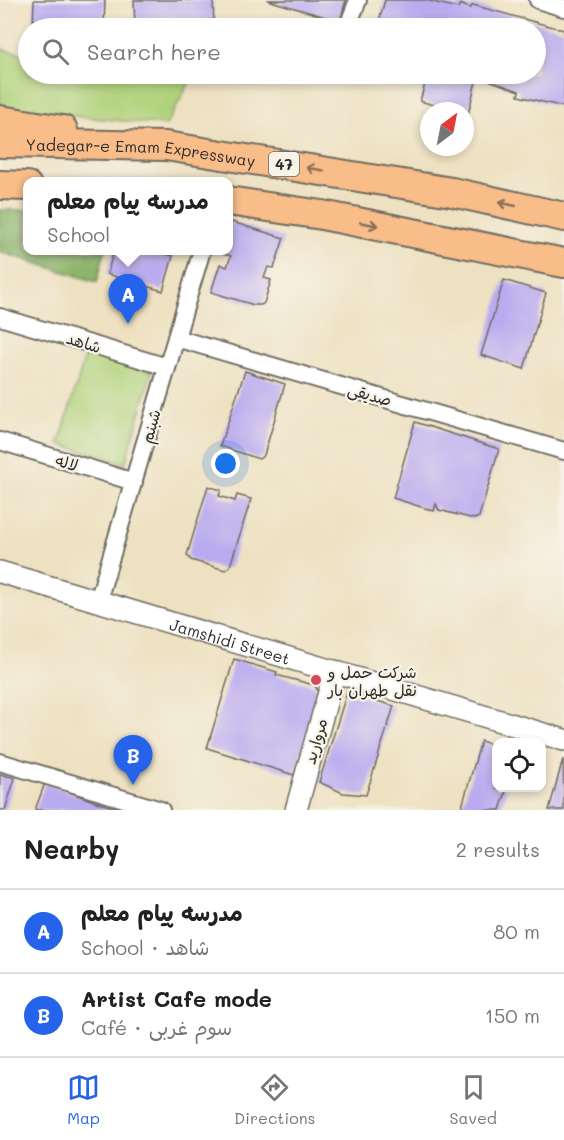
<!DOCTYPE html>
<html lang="en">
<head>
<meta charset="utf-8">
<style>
	:root { --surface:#fff; --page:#f6f6f6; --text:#222; --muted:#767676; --line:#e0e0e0; --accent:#2563eb }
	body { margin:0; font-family:Mali,"Playpen Sans Arabic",sans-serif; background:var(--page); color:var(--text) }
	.controls { position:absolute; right:18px; bottom:18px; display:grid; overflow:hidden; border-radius:12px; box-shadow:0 3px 9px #0003 }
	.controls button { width:54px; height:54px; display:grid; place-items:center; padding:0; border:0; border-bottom:2px solid var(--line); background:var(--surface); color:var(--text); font:30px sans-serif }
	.compass { position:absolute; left:420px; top:102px; width:54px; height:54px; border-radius:50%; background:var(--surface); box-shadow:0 3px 9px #0003; rotate:32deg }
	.you { position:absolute; left:226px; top:464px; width:21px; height:21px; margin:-15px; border:4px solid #fff; border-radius:50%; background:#1a73e8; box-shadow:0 0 0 9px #1a73e833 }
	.badge { display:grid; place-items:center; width:39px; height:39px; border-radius:50%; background:var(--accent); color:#fff; font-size:20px; font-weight:700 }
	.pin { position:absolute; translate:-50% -50px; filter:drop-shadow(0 2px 3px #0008) }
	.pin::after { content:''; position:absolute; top:32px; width:21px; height:18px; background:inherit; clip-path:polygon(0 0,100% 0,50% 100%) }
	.popup { position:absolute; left:23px; top:177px; width:210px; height:78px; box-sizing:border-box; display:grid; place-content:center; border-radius:12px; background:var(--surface); filter:drop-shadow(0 2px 4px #0005); font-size:20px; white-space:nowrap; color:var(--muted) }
	.popup b { font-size:22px; color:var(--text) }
	.popup::after { content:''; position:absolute; left:50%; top:100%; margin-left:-12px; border:12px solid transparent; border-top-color:var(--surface) }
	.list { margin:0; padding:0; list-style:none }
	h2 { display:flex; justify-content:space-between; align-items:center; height:78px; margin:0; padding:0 24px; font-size:26px }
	h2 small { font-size:20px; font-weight:400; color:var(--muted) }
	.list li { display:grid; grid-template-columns:39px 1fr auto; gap:18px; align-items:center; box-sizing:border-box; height:84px; padding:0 24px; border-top:2px solid var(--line) }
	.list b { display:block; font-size:22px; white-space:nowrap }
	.list p { margin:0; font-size:20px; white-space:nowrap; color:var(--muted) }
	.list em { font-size:20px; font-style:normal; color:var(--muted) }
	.icon { flex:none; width:33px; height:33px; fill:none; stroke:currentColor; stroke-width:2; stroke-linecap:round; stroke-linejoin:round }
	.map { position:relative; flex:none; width:564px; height:810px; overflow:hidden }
	.search { position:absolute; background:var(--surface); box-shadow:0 3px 9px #0003; left:18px; right:18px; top:18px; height:66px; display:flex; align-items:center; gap:15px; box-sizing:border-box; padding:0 21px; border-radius:33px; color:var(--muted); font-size:22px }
	.sheet { height:246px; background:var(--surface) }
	nav { display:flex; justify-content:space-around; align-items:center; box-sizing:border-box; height:84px; border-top:2px solid var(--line); background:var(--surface); font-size:16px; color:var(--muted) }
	nav a { display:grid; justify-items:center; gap:3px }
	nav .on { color:var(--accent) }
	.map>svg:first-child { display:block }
	.green { fill:#b0d27a; stroke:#6e7e52; stroke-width:1.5 }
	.forest { fill:#8cb46a; stroke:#5c704a; stroke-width:1.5 }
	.building { fill:#b9abef }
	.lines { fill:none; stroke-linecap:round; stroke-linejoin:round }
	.minor-casing { stroke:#6f6b60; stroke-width:20 }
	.tertiary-casing { stroke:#6f6b60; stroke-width:24 }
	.trunk-casing { stroke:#6f6b60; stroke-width:32 }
	.minor { stroke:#fff; stroke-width:16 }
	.tertiary { stroke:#fff; stroke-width:21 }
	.trunk { stroke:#f8bd89; stroke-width:28 }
	.oneway { stroke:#876d55 }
	.poi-dot { fill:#d1495b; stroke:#f7f3e8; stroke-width:2 }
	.labels { text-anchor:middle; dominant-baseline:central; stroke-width:4.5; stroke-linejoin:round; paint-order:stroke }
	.shield { fill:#f7f3e8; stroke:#686764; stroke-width:1.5 }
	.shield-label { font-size:15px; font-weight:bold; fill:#2b2b2b }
	.street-label { font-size:16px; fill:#2b2b2b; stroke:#f7f3e8 }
	.poi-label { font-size:16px; fill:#2b2b2b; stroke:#f7f3e8; text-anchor:start }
</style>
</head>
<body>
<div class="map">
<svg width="564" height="810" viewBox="0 0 564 810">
	<rect width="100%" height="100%" fill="#f7f3e8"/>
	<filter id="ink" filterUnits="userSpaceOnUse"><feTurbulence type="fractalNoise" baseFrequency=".0167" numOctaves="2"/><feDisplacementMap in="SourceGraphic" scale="12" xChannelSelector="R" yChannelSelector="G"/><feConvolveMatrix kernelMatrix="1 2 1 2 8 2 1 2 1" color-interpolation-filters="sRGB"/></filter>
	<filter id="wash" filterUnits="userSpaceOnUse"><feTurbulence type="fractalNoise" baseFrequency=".008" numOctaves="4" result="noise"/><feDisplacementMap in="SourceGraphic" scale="24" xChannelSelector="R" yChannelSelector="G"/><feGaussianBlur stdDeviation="1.35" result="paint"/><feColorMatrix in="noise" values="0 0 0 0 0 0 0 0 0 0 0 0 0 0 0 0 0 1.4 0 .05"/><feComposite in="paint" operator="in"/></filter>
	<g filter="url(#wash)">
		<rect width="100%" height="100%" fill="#eee1c1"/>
		<g class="green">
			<path d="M0 49 28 55V74H194L166 125 0 109Z"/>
			<path d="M86 353 152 372 125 464 59 444Z"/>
		</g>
		<path class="forest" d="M0 210H27V250L105 251 97 282 0 252Z"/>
		<g id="blocks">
			<g class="building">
				<path d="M34 0H105L104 28H33Z"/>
				<path d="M134 0H213L214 28H135Z"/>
				<path d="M267 0H346L340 21Z"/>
				<path d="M385 0H425L458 8 460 4 470 8 473 5 564 30V107L518 96 519 91 480 77 481 74H536V28H377Z"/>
				<path d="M417 74H462L461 77 476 81 468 115 465 114V111H454L420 101 427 77Z"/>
				<path d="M232 222 284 238 274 268 268 267 264 278 271 280 264 303 261 305H254L211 292 220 264 227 267 231 256 223 254 224 250H228V235Z"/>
				<path d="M114 250H154L173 256 163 291 107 274Z"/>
				<path d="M504 280 546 293 524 369 481 355Z"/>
				<path d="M245 371 285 384 264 455 259 459 220 446Z"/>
				<path d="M415 422 499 449 479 517 474 519 439 510 436 504 434 511 393 498Z"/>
				<path d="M208 486 221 490 219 496 235 501 237 495 251 499 230 566 225 570 191 560 187 555Z"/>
				<path d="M234 659 277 672 276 675 314 685 317 689 319 696 294 775 207 748Z"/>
				<path d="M347 692 394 706 366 795 343 793 319 782Z"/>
				<path d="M481 741 496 746V788H507L500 810H461Z"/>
				<path d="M563 759 564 810H549Z"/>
				<path d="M0 774 15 778 5 810H0Z"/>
				<path d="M45 783 99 803 123 810H35Z"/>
			</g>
		</g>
	</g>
	<g filter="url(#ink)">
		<use href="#blocks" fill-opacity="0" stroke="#6f6b60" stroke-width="1.5"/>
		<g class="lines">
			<defs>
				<g id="minor">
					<path d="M538 0 564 8"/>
					<path d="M347 28 358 0"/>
					<path d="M0 317 167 367"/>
					<path d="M176 338 564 451"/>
					<path d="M0 441 134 482"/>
					<path d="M98 601 202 250"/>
					<path d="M0 762 161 810"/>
				</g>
				<g id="tertiary">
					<path id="s1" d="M0 572 564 740"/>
					<path d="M296 810 335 671"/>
				</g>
				<g id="trunk">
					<path d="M0 120 63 130"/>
					<path id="s2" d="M0 143 166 146 452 192 564 217"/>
					<path d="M0 185 27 186"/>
					<path d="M228 201 322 215 564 263"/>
				</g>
			</defs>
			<use href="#minor" class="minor-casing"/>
			<use href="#tertiary" class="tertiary-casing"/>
			<use href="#trunk" class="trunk-casing"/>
			<use href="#minor" class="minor"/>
			<use href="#tertiary" class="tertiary"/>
			<use href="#trunk" class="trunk"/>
		</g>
		<defs><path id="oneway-shaft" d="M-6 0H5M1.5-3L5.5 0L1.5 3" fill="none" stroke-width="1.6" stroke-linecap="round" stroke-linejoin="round" transform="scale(1.5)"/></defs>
		<g class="oneway">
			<use href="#oneway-shaft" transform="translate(315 169) rotate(-170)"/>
			<use href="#oneway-shaft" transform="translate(507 204) rotate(-167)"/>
			<use href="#oneway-shaft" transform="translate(369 224) rotate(11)"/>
		</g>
	</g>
	<circle class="poi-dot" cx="316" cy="680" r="6"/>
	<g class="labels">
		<rect class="shield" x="269" y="152" width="30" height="24" rx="4.5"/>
		<g class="shield-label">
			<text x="284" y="164">47</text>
		</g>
		<g class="street-label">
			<text stroke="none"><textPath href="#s2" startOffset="141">Yadegar-e Emam Expressway</textPath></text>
			<text transform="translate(84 342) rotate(17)">شاهد</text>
			<text transform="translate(370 394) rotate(16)">صدیقی</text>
			<text transform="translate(150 426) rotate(-74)">شبنم</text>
			<text transform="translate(67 462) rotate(17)">لاله</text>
			<text stroke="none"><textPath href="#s1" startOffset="240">Jamshidi Street</textPath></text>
			<text transform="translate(315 741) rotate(-74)">مروارید</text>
		</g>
		<g class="poi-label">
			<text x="328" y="671">شرکت حمل و<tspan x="328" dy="18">نقل طهران بار</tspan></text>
		</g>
	</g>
</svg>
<div class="controls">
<button><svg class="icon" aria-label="locate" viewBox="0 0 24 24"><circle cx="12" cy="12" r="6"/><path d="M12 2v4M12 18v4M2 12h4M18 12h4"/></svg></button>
</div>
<svg class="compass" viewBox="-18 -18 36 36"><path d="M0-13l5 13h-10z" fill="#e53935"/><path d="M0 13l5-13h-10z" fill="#767676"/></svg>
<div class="you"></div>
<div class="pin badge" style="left:128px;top:324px">A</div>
<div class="popup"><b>مدرسه پیام معلم</b>School</div>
<div class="pin badge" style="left:133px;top:785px">B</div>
<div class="search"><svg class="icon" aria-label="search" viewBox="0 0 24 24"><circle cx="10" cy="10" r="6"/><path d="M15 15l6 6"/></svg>Search here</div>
</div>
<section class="sheet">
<h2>Nearby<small>2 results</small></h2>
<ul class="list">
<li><span class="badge">A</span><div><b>مدرسه پیام معلم</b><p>School · شاهد</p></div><em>80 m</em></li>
<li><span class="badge">B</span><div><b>Artist Cafe mode</b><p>Café · سوم غربی</p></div><em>150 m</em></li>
</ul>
</section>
<nav>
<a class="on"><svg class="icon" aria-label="map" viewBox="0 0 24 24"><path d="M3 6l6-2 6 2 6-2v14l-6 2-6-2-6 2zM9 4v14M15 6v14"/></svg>Map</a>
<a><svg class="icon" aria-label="directions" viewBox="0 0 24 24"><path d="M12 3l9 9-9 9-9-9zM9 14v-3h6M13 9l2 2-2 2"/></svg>Directions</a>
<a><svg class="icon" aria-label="saved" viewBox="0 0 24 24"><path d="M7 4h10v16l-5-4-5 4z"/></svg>Saved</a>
</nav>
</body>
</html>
